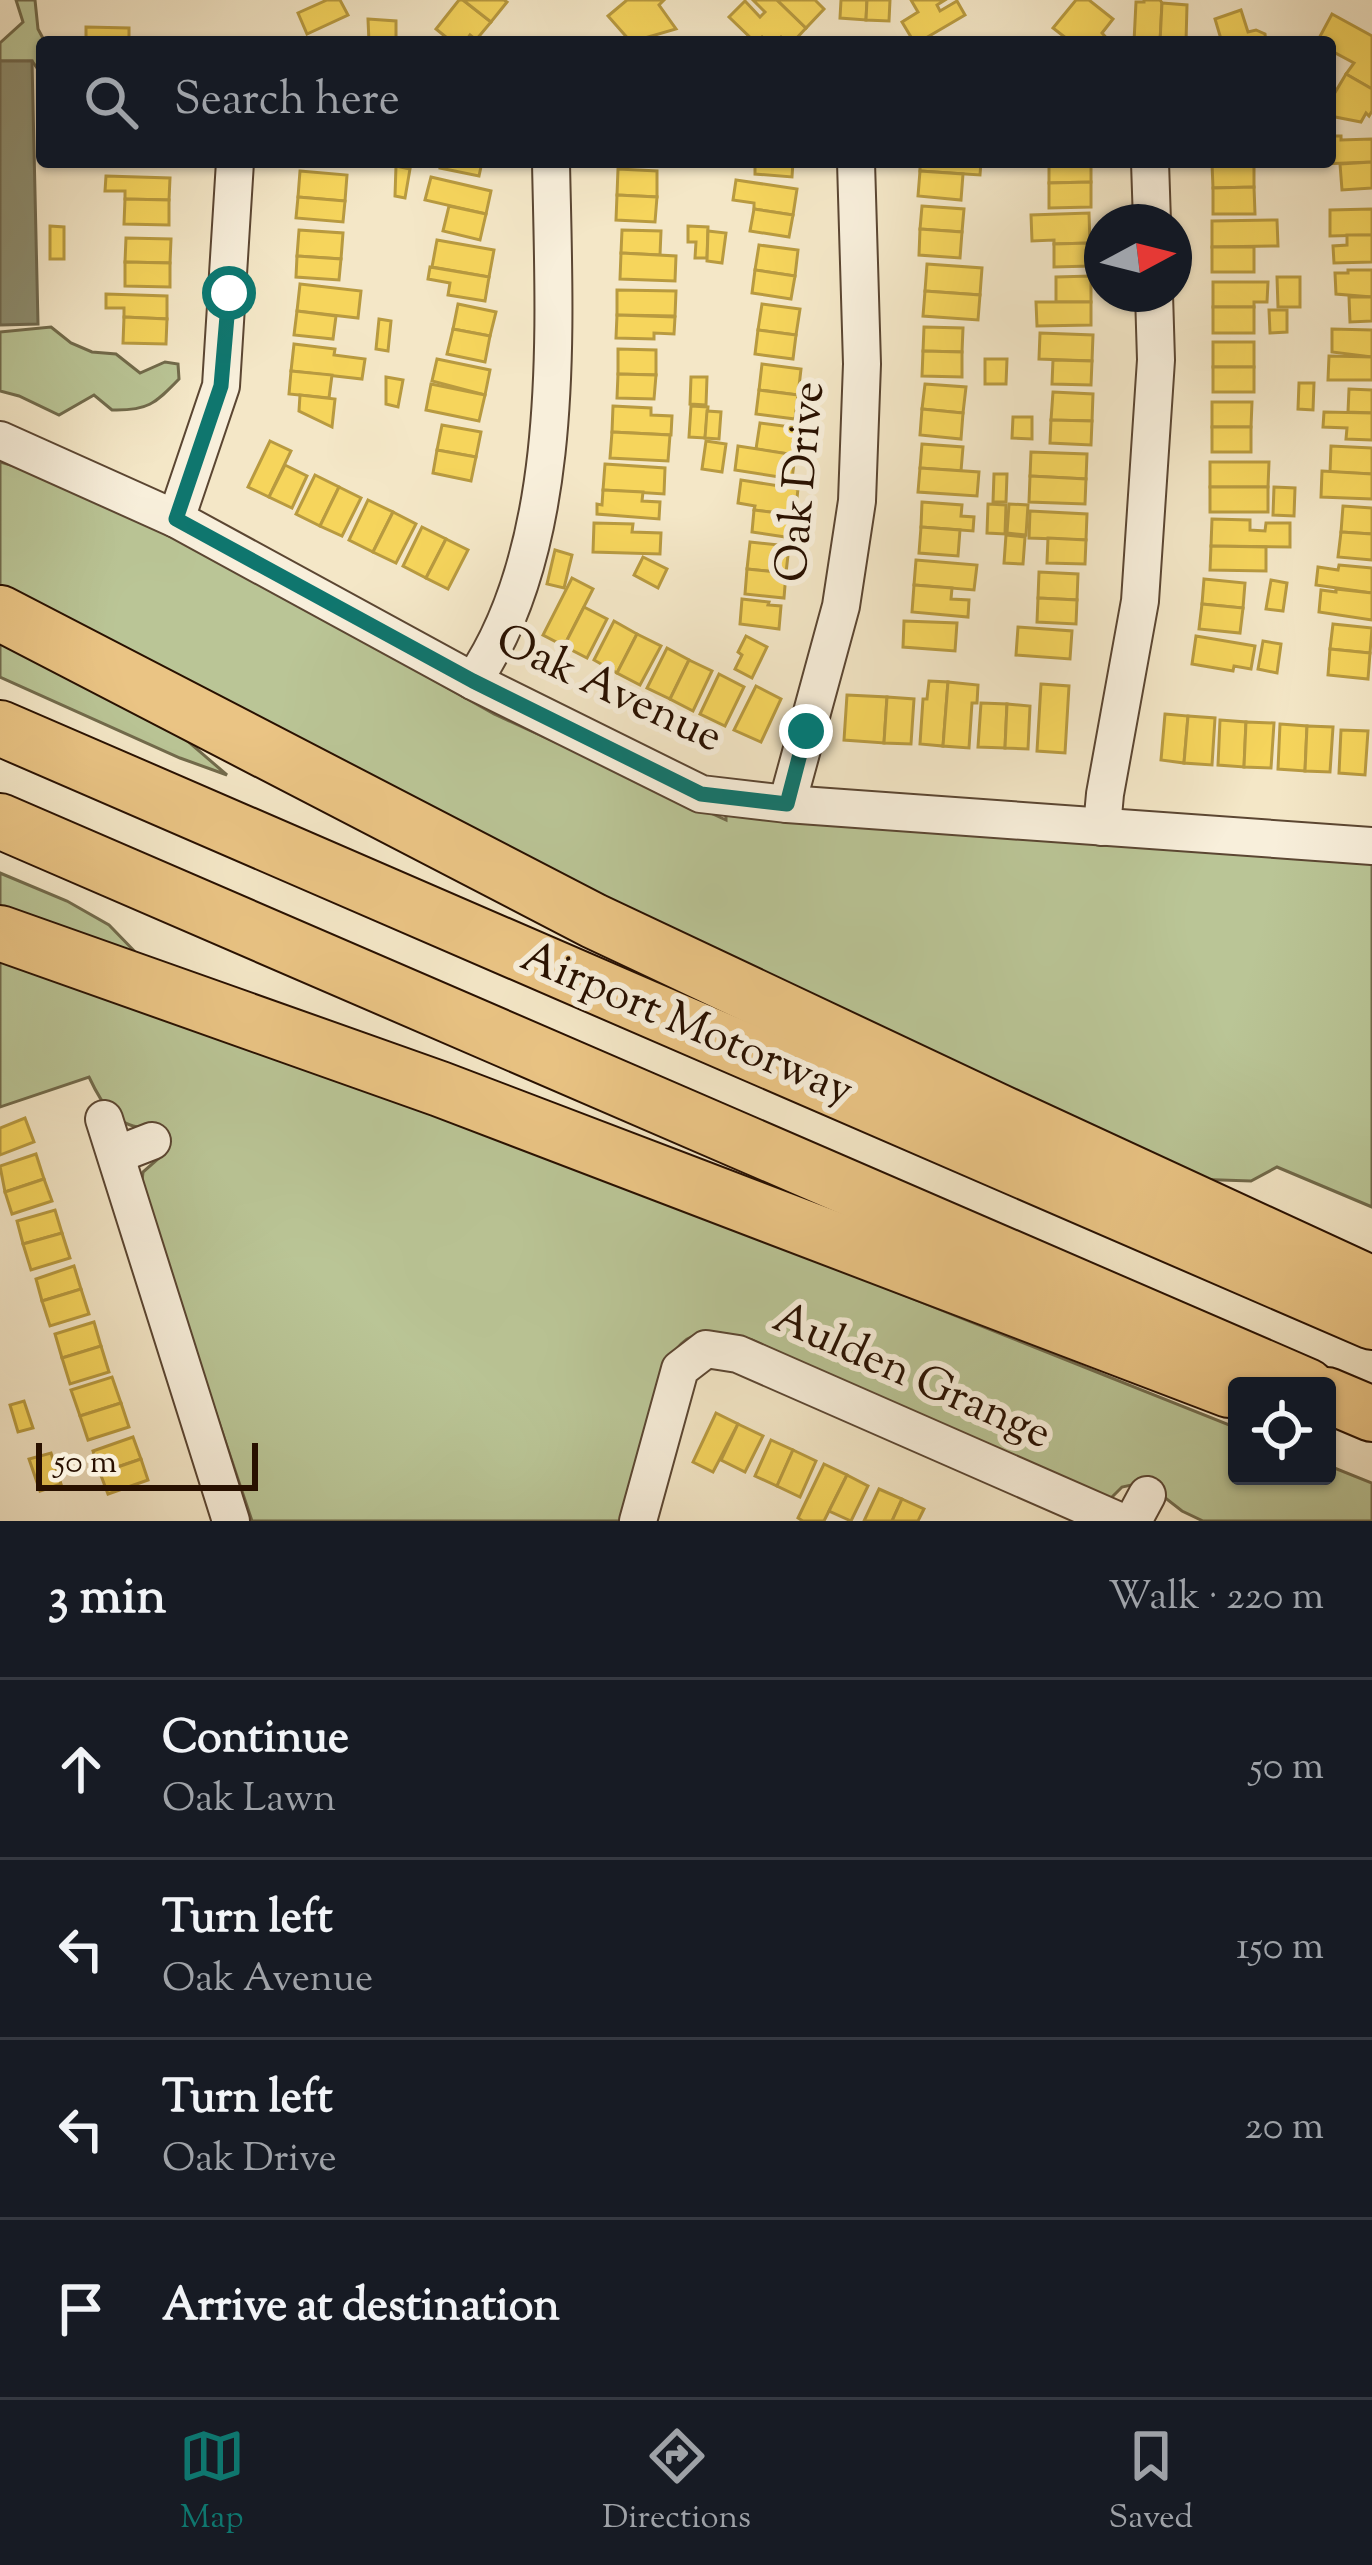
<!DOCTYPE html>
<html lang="en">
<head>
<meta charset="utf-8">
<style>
	:root { --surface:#171b24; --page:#242831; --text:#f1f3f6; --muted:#9ea1a6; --line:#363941; --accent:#0f766e }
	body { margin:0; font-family:"Sorts Mill Goudy",serif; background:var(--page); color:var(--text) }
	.controls { position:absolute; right:36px; bottom:36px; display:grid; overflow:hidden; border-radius:12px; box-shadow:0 3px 9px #0004 }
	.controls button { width:108px; height:108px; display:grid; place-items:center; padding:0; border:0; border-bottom:3px solid var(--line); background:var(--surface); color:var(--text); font:60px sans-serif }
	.compass { position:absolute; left:1084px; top:204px; width:108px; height:108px; border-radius:50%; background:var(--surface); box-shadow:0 3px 9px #0004; rotate:83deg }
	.scale { position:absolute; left:36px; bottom:30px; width:222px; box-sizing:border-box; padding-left:12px; border:6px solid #281000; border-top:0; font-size:33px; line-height:42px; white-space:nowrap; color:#281000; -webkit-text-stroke:9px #f8efdb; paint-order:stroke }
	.stop { position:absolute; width:36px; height:36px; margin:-27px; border:9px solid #0f766e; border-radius:50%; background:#fff }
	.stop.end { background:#0f766e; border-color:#fff; box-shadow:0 3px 12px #0008 }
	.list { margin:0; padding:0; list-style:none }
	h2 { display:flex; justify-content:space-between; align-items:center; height:156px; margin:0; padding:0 48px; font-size:51px }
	h2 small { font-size:39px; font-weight:400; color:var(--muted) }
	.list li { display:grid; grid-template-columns:78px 1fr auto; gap:36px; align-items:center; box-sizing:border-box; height:180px; padding:0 48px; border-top:3px solid var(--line) }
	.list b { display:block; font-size:45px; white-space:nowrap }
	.list p { margin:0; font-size:39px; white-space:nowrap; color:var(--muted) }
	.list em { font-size:39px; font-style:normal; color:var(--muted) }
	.icon { flex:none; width:66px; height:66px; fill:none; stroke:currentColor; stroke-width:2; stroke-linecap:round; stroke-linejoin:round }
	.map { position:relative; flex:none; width:1372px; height:1521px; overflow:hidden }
	.search { position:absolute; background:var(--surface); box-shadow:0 3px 9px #0004; left:36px; right:36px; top:36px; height:132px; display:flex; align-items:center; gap:30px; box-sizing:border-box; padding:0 42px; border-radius:12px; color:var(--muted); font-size:45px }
	.sheet { height:876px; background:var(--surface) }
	nav { display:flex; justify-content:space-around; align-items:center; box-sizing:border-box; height:168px; border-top:3px solid var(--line); background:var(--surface); font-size:33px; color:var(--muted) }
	nav a { display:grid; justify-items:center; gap:6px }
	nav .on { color:var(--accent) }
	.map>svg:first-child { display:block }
	.green { fill:#bac596; stroke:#716a4b; stroke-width:3 }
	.homes { fill:#f6d55c; stroke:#b89a40; stroke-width:3 }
	.industry { fill:#8c8c6e; stroke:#6e674d; stroke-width:3 }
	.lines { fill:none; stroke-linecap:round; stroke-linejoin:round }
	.minor-casing { stroke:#5b4632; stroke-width:40 }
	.highway-casing { stroke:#281000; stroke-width:58 }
	.minor { stroke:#f8efdb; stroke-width:36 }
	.highway { stroke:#eac484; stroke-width:54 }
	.route { stroke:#0f766e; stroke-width:15 }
	.labels { text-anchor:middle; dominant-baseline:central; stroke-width:12; stroke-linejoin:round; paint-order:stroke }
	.street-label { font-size:45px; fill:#281000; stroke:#f8efdb }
</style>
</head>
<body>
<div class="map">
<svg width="1372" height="1521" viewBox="0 0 1372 1521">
	<rect width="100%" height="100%" fill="#f4e7c7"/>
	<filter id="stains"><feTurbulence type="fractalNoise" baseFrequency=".00167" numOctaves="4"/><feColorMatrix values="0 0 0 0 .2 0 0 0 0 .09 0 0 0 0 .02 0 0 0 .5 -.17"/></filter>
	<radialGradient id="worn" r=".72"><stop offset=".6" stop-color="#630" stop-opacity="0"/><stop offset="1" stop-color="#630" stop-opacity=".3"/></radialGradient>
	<g class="green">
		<path d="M16 0H35L38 29 45 42H42V75L32 61H0V43L23 22Z"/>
		<path d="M51 327 71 343 92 352 116 354 140 373 165 362 178 364 179 379C155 404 147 411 112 410L94 395 59 415 19 396 0 391V332Z"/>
		<path d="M0 462 21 468 163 527 494 714 726 820V807L1372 858V1207L1277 1167 1251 1181 1191 1179 671 942 0 590Z"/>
		<path d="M0 641 169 725 227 775 180 758 0 677Z"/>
		<path d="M0 873 67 901 109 925 142 959 0 909Z"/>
		<path d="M0 960 478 1125 1237 1428V1476H1327V1465L1372 1483V1521H1203L1182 1511 1145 1482 1122 1487 1110 1499 1050 1480 752 1340C728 1334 701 1325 681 1344 657 1367 632 1484 622 1521H252L141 1190 143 1172 159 1158 150 1128C117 1129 102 1105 89 1077L0 1107Z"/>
	</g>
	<g class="homes">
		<path d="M327 0H340L348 15 307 34 298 13Z"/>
		<path d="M459 0H463L491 22 476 40 470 35 465 42H452L436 29Z"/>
		<path d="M463 0H504L507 2 491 22Z"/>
		<path d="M627 0H664L659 5 676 29 631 42 608 16Z"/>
		<path d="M753 0H777L806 28 793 42H786L781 37 776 42H767L762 37 755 42 729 17 745 1 760 17 765 12Z"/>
		<path d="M777 0H815L824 9 806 28Z"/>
		<path d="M841 0H867L866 20 840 18Z"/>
		<path d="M867 0H890L889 21 866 20Z"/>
		<path d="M911 0H945L937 5 940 11 957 1 965 15 919 42H914L902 22 918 12Z"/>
		<path d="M1076 0H1089L1113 19 1102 33 1110 42H1071L1053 28Z"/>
		<path d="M1144 0H1160L1162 3 1160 42H1134L1136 2H1144Z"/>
		<path d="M1162 3 1187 5 1186 42H1160Z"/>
		<path d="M1241 10 1248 32 1256 30 1265 34 1266 42H1212L1221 39 1215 19Z"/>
		<path d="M1332 14 1372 36V89L1346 74 1354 63 1330 50V42H1317Z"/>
		<path d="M368 19 396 21V42H369Z"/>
		<path d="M86 27 129 28V42H86Z"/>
		<path d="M1346 74 1372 89V111L1369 116 1366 113 1361 122 1330 116V101Z"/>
		<path d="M1330 136H1341V140L1372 139V162L1320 164 1330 162Z"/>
		<path d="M441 162H482L479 176 440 168Z"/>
		<path d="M743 162H793L792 177 755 174V163Z"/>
		<path d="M920 162H981L980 175 920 171Z"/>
		<path d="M1049 162H1091V182L1049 183Z"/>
		<path d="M1254 162V187L1213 188 1212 163Z"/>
		<path d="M1372 162V188L1342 190 1340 164Z"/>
		<path d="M396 166 410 169 405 198 395 196Z"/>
		<path d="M618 169 657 171V197L617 195Z"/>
		<path d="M300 171 347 175 345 201 298 197Z"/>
		<path d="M920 171 963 174 961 200 918 196Z"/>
		<path d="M106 176 170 178 169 200 125 199V191H105Z"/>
		<path d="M431 177 491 191 486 214 425 200Z"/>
		<path d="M736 180 797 189 793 215 754 209V203L733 200Z"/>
		<path d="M1091 182V207L1049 208V183Z"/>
		<path d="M1254 187 1255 214H1213V188Z"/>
		<path d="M617 195 657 197 655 222 616 220Z"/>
		<path d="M298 197 345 201 343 222 296 218Z"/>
		<path d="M125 199 169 200V225L124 224Z"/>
		<path d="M449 206 486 214 480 240 443 231Z"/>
		<path d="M922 206 964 209 962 232 920 229Z"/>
		<path d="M754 209 793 215 789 237 750 231Z"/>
		<path d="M1372 209V235L1330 236V210Z"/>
		<path d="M1089 213 1090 243 1054 244V240L1032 241 1031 215Z"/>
		<path d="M1277 220 1278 246 1212 247V221Z"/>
		<path d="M50 226 64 227V259H50Z"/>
		<path d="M688 226 708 227 707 258H695L696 242H688Z"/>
		<path d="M920 229 962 232 960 258 919 255Z"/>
		<path d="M299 230 343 233 341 259 297 256Z"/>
		<path d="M622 230 661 231 660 255 621 253Z"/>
		<path d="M708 231 726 233 722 263 707 261Z"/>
		<path d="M1347 235H1372V262L1334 263 1333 246 1347 245Z"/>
		<path d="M126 238 171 239 170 263 125 262Z"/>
		<path d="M437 240 494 250 489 277 432 267Z"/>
		<path d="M1090 243 1091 266 1054 267V244Z"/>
		<path d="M759 245 798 250 795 276 755 270Z"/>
		<rect x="1212" y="247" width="42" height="25"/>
		<path d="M621 253 676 256 675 281 620 279Z"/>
		<path d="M297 256 341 259 339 280 296 277Z"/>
		<path d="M125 262 170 263V287L125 286Z"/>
		<path d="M927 264 982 268 980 295 925 291Z"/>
		<path d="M430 267 489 277 485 301 448 295 450 283 428 279Z"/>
		<path d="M755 270 795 276 791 299 752 293Z"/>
		<path d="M1348 270H1372V297L1336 294 1335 273H1348Z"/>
		<path d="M1091 276V302H1056V277Z"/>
		<path d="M1277 277H1300V307H1278Z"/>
		<path d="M1213 282H1268L1267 302H1254V307H1213Z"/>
		<path d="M300 284 361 291 358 318 297 311Z"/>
		<path d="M617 290 676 291 675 316 617 315Z"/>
		<path d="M925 291 980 295 978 320 923 316Z"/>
		<path d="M106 294 167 296V319L124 317V308H106Z"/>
		<path d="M1349 297H1372V321L1350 322Z"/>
		<path d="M1036 302H1091V325L1037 326Z"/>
		<path d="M458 304 496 312 490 336 453 329Z"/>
		<path d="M762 304 800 309 796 335 758 330Z"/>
		<rect x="1213" y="307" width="41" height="26"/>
		<path d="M1269 310H1287V332L1270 333Z"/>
		<path d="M297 311 336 316 333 339 294 335Z"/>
		<path d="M617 315 675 317 674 334 654 333V339L616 338Z"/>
		<path d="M124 317 167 319 166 344 123 343Z"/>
		<path d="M379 319 391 321 388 351 376 349Z"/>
		<path d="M924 327 963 328 962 352 923 351Z"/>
		<path d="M453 329 490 336 485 362 447 354Z"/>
		<path d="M1332 329 1372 330V357L1332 352Z"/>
		<path d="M758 330 796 335 793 359 755 354Z"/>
		<path d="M1040 333 1093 335 1092 361 1039 359Z"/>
		<rect x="1213" y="342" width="41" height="25"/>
		<path d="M294 344 335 349 334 355 365 359 362 379 291 371Z"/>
		<path d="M618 349 656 350V375L618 374Z"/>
		<path d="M923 351 962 352V377L922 376Z"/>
		<path d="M1329 356 1372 357V380H1328Z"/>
		<path d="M437 359 490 370 485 395 432 381Z"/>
		<path d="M985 359H1007L1006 384H985Z"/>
		<path d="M1053 360 1092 361 1091 385 1052 384Z"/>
		<path d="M762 364 801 369 798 395 759 390Z"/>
		<rect x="1213" y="367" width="41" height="25"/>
		<path d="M291 371 332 375 329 398 289 394Z"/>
		<path d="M618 374 656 375 654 399 617 398Z"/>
		<path d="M386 377 403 380 398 407 386 404Z"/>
		<path d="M691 377H707L706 405 690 404Z"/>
		<path d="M1299 383H1314L1313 410 1298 409Z"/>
		<path d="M431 384 485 395 479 421 426 410Z"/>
		<path d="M925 384 966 387 963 413 922 409Z"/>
		<path d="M1349 389 1372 390V413L1348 412Z"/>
		<path d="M759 390 798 395 795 419 756 414Z"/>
		<path d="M1053 392 1093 394 1092 421 1051 420Z"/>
		<path d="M300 395 335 399 332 427 299 411Z"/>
		<path d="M1212 402H1252L1251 427H1212Z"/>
		<path d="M613 406 651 408V415L672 416 671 435 612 432Z"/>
		<path d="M691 406 708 407 705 438 689 437Z"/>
		<path d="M922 409 963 413 961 439 920 435Z"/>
		<path d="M707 411 721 412 719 439 705 438Z"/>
		<path d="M1324 412 1372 413V440L1346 439 1347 428 1323 427Z"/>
		<path d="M1013 417H1032V439L1012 438Z"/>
		<path d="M1051 420 1092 421 1091 445 1050 443Z"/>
		<path d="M760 423 799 428 795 455 756 449Z"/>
		<path d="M442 425 481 432 476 457 437 450Z"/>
		<rect x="1212" y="427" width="39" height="25"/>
		<path d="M612 432 670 435 668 461 610 458Z"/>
		<path d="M270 441 291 451 269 497 248 487Z"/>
		<path d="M706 441 726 444 722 472 702 469Z"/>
		<path d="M922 444 963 447 961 471 920 468Z"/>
		<path d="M738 446 795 455 792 479 735 470Z"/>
		<path d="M1331 446 1372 448V474L1330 472Z"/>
		<path d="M437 450 476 457 471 481 433 473Z"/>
		<path d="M1031 452 1087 454 1086 479 1030 476Z"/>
		<path d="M1210 462H1269L1268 487H1210Z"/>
		<path d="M605 464 665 468 664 494 603 490Z"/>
		<path d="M285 465 307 476 292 508 269 497Z"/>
		<path d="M920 468 979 472 977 496 918 492Z"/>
		<path d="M1322 471 1372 474V499L1321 497Z"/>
		<path d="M994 474H1007L1006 502H993Z"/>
		<path d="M315 475 339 487 320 526 296 514Z"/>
		<path d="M1030 476 1086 479 1085 504 1029 502Z"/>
		<path d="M741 480 798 489 795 515 754 510 755 506 738 503Z"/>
		<path d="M339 487 361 498 342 536 320 526Z"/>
		<rect x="1210" y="487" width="58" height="25"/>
		<path d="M1274 487 1295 488 1294 516 1273 515Z"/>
		<path d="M603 490 643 492 642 501 660 502 659 519 597 514V504L602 505Z"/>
		<path d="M368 500 393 512 373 552 349 540Z"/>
		<path d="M922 502 962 505 961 516 974 517 973 531 921 527Z"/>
		<path d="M988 504 1006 505 1005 534 987 533Z"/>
		<path d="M1009 504 1028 505 1026 535 1007 533Z"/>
		<path d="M1343 506 1372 508V534L1341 532Z"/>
		<path d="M754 510 795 515 792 538 752 532Z"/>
		<path d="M1030 511 1087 514 1086 540 1029 538Z"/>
		<path d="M393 512 416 524 396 563 373 552Z"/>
		<path d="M1212 519 1250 520V530L1265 531 1266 523H1290V547L1211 546Z"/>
		<path d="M594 523 633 524 632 532 661 533 660 554 593 552Z"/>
		<path d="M422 527 446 539 426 578 403 566Z"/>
		<path d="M921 527 960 530 958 556 919 553Z"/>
		<path d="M1341 532 1372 534V560L1338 557Z"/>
		<path d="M1006 535 1025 537 1023 564 1004 563Z"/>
		<path d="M1048 538 1086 540 1085 564 1047 563Z"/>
		<path d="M446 539 468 550 448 589 426 578Z"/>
		<path d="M750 542 789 546 786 573 747 569Z"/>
		<path d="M1211 546 1266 547V571L1210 570Z"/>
		<path d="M555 550 572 555 564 588 547 584Z"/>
		<path d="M643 557 667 569 658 588 634 575Z"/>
		<path d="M916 560 977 565 974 590 914 585Z"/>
		<path d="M1339 565 1372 568V593L1316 585 1318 567 1338 570Z"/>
		<path d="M747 569 786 573 784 598 745 594Z"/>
		<path d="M1039 572 1078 574 1077 600 1038 598Z"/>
		<path d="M572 578 593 589 564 646 543 635Z"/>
		<path d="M1204 579 1245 583 1243 608 1202 604Z"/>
		<path d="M1271 580 1287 583 1283 611 1266 609Z"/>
		<path d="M914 585 952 588 951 599 969 600 968 617 912 612Z"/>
		<path d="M1336 589 1372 593V620L1319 612 1321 590 1336 592Z"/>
		<path d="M1038 598 1077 600 1076 624 1037 622Z"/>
		<path d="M742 599 769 602 768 605 781 606 779 629 740 624Z"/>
		<path d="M1202 604 1243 608 1240 633 1199 629Z"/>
		<path d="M584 607 607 619 587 658 564 646Z"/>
		<path d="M614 621 637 634 617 673 594 660Z"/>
		<path d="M904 621 957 623 955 651 903 647Z"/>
		<path d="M1333 624 1372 628 1370 653 1330 649Z"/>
		<path d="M1018 627 1072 631 1070 659 1016 655Z"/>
		<path d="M637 634 661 646 640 685 617 673Z"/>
		<path d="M746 636 767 647 752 678 735 669 742 655 738 652Z"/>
		<path d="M1196 636 1255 646 1251 669 1234 666 1233 671 1192 664Z"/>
		<path d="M1263 641 1281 644 1277 673 1258 669Z"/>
		<path d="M667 648 689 660 670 699 647 688Z"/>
		<path d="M1330 649 1370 653 1368 679 1328 675Z"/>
		<path d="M689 660 712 671 693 711 670 699Z"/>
		<path d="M719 674 744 687 725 726 700 714Z"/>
		<path d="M929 681 948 682 943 746 920 744 923 699H927Z"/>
		<path d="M948 682 978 685 977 703H972L969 748 943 746Z"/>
		<path d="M1041 684 1069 686 1065 753 1037 751Z"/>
		<path d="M756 686 781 699 761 742 734 730Z"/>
		<path d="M847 695 887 697 884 743 844 740Z"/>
		<path d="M887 697 914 699 911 744 884 743Z"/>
		<path d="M981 703 1007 704 1005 748 978 747Z"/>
		<path d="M1007 704 1030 706 1028 749 1005 748Z"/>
		<path d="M1165 714 1188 716 1184 763 1161 760Z"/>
		<path d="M1188 716 1215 718 1212 765 1184 763Z"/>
		<path d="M1220 720 1246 722 1244 767 1218 765Z"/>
		<path d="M1246 722 1274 723 1271 768 1244 767Z"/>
		<path d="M1280 724 1307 726 1305 771 1278 769Z"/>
		<path d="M1307 726 1333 727 1330 772 1305 771Z"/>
		<path d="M1341 730 1368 731 1365 775 1339 773Z"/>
		<path d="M25 1118 34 1142 0 1155V1128Z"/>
		<path d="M36 1154 44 1179 5 1192 0 1166Z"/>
		<path d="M44 1179 52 1201 12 1214 5 1192Z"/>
		<path d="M55 1210 62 1233 23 1244 17 1221Z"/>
		<path d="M62 1233 70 1258 31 1270 23 1244Z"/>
		<path d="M74 1266 81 1289 42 1301 36 1279Z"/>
		<path d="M81 1289 89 1314 50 1326 42 1301Z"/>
		<path d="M94 1322 101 1346 62 1358 55 1334Z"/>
		<path d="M101 1346 109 1372 70 1384 62 1358Z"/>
		<path d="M112 1377 121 1403 80 1416 71 1390Z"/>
		<path d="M24 1401 33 1428 18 1432 10 1405Z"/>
		<path d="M121 1403 129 1427 88 1440 80 1416Z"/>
		<path d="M716 1413 738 1424 713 1472 693 1462Z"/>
		<path d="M738 1424 763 1436 745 1472 721 1460Z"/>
		<path d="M133 1437 141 1459 100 1473 93 1451Z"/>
		<path d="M771 1440 793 1450 777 1486 755 1476Z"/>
		<path d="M793 1450 816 1461 800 1497 777 1486Z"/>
		<path d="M51 1453 61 1484 40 1491 29 1459Z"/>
		<path d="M141 1459 148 1480 108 1494 100 1473Z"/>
		<path d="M824 1464 847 1475 824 1521H803L798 1518Z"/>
		<path d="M847 1475 868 1486 851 1521 829 1511Z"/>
		<path d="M879 1489 902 1499 892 1521H864Z"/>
		<path d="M902 1499 924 1509 918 1521H892Z"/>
	</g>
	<path class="industry" d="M0 61H32L38 324 0 325Z"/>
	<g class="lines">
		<defs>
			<g id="minor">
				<path d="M1150 162 1152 222"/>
				<path d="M0 440 176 519 473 681 701 794 787 804 1372 846"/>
				<path d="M176 519 221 386 235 162"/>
				<path d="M473 681C568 543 554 323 551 162"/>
				<path d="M787 804 841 606 857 501 862 364 856 162"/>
				<path d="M1102 827 1105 794 1140 601 1156 360 1154 294"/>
				<path d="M104 1119 231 1521"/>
				<path d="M116 1155 152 1141"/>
				<path d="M638 1521 680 1369 706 1349 738 1354 1119 1521"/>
				<path d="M1133 1521 1147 1495"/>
			</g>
			<g id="highway">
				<path d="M0 613 594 921 997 1111 1372 1284"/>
				<path d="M0 728 1372 1322"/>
				<path d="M0 821 1307 1386"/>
				<path d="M0 933 440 1089 1229 1390"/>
				<path d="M1327 1395 1372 1414"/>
			</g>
		</defs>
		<use href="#minor" class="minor-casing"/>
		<use href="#highway" class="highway-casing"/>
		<use href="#minor" class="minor"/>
		<use href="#highway" class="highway"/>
	</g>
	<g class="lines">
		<path class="route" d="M229 293 221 386 176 519 473 681 701 794 787 804 806 731"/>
	</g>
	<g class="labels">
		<g class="street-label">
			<text transform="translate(803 482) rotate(-85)">Oak Drive</text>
			<text transform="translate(608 691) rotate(25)">Oak Avenue</text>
			<text transform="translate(686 1026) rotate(23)">Airport Motorway</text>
			<text transform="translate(911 1378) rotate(24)">Aulden Grange</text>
		</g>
	</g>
	<rect width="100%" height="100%" filter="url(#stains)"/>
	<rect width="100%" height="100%" fill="url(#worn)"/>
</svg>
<div class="controls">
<button><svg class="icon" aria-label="locate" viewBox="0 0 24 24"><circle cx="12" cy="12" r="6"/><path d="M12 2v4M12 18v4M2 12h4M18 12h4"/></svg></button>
</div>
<svg class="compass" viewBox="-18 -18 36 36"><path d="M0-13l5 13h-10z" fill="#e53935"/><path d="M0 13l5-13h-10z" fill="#9ea1a6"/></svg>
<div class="scale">50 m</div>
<div class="stop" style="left:229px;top:293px"></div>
<div class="stop end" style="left:806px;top:731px"></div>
<div class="search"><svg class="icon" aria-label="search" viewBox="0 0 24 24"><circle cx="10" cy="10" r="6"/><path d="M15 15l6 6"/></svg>Search here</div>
</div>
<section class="sheet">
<h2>3 min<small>Walk · 220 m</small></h2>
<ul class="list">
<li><svg class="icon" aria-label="ahead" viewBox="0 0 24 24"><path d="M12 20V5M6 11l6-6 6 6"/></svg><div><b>Continue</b><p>Oak Lawn</p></div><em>50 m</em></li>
<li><svg class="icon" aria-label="left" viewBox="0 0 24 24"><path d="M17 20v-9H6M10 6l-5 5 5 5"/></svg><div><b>Turn left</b><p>Oak Avenue</p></div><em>150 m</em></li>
<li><svg class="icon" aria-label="left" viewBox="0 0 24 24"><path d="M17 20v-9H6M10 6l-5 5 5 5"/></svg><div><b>Turn left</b><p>Oak Drive</p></div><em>20 m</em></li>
<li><svg class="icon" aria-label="arrive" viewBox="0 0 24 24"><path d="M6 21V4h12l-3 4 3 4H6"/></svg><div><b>Arrive at destination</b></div></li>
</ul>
</section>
<nav>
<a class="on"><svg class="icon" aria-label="map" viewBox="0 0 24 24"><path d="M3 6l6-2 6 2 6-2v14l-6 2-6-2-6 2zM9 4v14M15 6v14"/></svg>Map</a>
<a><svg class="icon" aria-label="directions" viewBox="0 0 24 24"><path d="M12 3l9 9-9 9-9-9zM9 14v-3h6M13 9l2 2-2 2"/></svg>Directions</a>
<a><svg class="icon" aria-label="saved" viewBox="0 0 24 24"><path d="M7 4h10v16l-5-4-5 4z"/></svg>Saved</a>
</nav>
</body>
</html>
